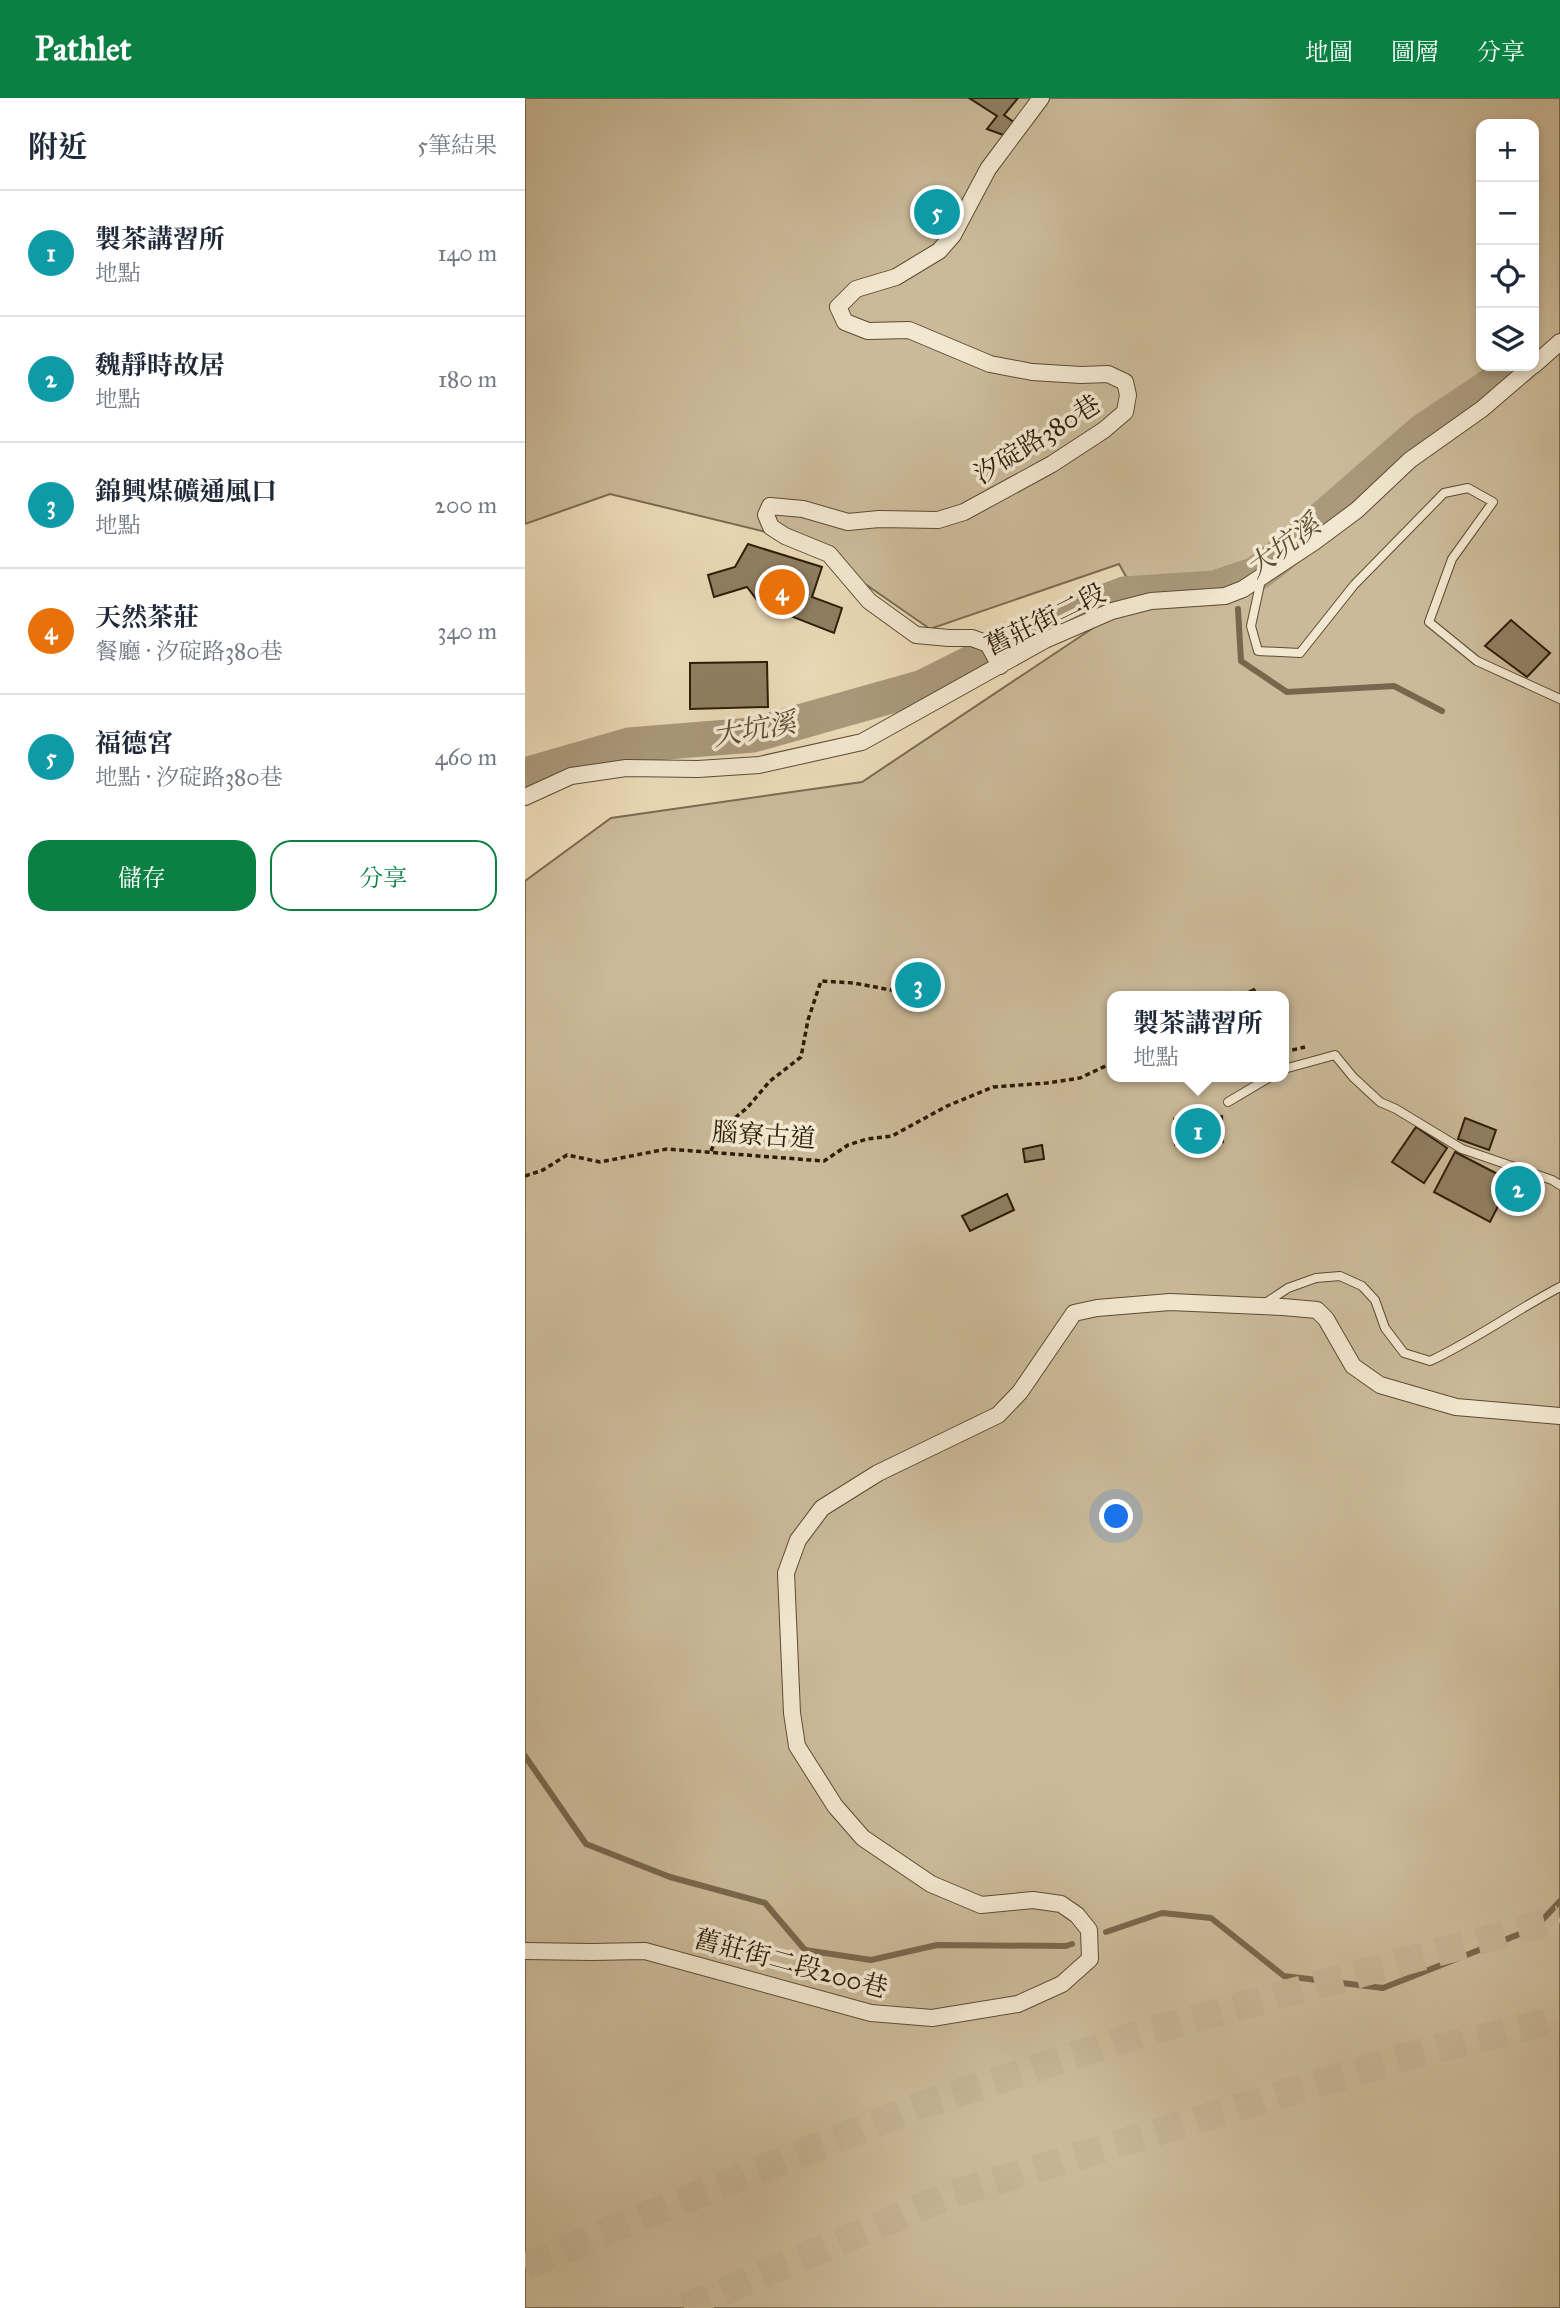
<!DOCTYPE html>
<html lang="zh-TW">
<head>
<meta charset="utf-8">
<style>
	:root { --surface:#fff; --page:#f6f6f7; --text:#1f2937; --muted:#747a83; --line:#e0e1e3; --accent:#0b8043 }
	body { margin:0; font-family:"IM FELL Great Primer","Noto Serif TC",serif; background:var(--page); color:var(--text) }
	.controls { position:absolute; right:21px; top:21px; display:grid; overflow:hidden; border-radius:14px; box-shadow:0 4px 10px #0003 }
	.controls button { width:63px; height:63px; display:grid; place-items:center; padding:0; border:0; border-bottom:2px solid var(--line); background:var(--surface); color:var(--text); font:35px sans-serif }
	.you { position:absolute; left:592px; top:1419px; width:24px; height:24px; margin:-18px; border:5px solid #fff; border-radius:50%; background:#1a73e8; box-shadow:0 0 0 10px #1a73e833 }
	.badge { display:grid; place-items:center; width:46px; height:46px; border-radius:50%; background:var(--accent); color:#fff; font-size:23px; font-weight:700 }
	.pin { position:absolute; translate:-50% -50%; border:4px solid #fff; box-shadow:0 2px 7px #0006 }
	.popup { position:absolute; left:582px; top:893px; width:182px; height:91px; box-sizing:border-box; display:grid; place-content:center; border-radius:14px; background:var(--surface); filter:drop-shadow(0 2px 5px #0005); font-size:23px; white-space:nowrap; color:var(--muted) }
	.popup b { font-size:26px; color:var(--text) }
	.popup::after { content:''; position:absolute; left:50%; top:100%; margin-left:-14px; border:14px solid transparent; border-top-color:var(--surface) }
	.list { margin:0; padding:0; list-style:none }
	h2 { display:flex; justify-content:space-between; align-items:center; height:91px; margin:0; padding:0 28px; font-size:30px }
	h2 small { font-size:23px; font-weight:400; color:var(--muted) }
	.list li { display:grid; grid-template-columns:46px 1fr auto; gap:21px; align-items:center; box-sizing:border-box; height:126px; padding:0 28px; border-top:2px solid var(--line) }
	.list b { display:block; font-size:26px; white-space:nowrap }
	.list p { margin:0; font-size:23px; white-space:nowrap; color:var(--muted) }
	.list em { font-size:23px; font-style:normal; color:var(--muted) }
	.actions { display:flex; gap:14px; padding:21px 28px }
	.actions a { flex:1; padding:16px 0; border:2px solid var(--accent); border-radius:21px; text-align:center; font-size:24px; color:var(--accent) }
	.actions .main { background:var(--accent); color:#fff }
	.icon { flex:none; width:38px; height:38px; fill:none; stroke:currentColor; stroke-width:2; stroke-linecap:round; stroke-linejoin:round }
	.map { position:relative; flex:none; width:1035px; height:2210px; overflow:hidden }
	header { display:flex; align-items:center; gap:42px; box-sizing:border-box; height:98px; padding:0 35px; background:var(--accent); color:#fff }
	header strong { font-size:33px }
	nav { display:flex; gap:38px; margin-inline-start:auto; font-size:24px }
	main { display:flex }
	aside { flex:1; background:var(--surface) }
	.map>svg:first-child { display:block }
	.green { fill:#cbba99; stroke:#7c6b50; stroke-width:2; fill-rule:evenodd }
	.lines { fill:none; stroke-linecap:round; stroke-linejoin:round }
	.stream { stroke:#78674c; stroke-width:6 }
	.river { stroke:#aa997b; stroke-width:35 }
	.building { fill:#907f62; stroke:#2d1c06; stroke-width:2 }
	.motorway-tunnel { stroke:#c5b494; stroke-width:28; stroke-dasharray:28 14; stroke-linecap:butt }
	.service-casing { stroke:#5c4c32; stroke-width:10 }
	.minor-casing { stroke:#5c4c32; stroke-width:18 }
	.path { stroke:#2d1c06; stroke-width:3.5; stroke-dasharray:5 3.5; stroke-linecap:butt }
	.service { stroke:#f2e7d0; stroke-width:8 }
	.minor { stroke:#f2e7d0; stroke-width:16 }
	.labels { text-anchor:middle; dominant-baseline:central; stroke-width:7; stroke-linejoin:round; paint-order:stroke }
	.street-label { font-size:26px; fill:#2d1c06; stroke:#f2e7d0 }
	.water-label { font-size:28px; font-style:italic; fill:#5f4e35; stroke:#f2e7d0 }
</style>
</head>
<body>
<header>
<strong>Pathlet</strong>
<nav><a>地圖</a><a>圖層</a><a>分享</a></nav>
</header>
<main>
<aside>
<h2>附近<small>5筆結果</small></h2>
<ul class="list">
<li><span class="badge" style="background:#0f9aa8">1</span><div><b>製茶講習所</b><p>地點</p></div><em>140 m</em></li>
<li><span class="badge" style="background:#0f9aa8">2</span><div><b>魏靜時故居</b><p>地點</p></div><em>180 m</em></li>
<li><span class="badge" style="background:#0f9aa8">3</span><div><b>錦興煤礦通風口</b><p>地點</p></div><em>200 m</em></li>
<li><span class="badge" style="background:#e8710a">4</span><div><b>天然茶莊</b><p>餐廳 · 汐碇路380巷</p></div><em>340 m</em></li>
<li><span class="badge" style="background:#0f9aa8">5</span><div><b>福德宮</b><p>地點 · 汐碇路380巷</p></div><em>460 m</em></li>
</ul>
<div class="actions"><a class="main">儲存</a><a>分享</a></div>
</aside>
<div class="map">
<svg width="1035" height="2210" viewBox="0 0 1035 2210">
	<rect width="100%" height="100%" fill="#ebdab7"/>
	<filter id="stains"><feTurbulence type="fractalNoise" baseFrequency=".00286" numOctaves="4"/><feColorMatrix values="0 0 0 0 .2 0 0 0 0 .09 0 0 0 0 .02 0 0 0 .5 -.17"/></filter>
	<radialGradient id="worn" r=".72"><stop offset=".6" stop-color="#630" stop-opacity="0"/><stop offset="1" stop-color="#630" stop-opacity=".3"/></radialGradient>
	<path class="green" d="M0 0H1035V2210H0V783L86 720 337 684 613 500 594 466 405 531 278 443 85 396 0 426ZM956 26H1009V268H956ZM587 898H759V979H587Z"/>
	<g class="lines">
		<g class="stream">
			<path d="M712 484V482"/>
			<path d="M713 511 716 563 762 594 869 588 917 613"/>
			<path d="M0 1658 61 1746 145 1779 240 1805 280 1852 346 1862 412 1847 541 1848 547 1846"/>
			<path d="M581 1834 637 1815 686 1820 759 1878 858 1890 1010 1830 1035 1803"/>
		</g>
		<g class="river">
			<path d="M482 546 527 524 599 496 689 490 731 476 750 462 898 333 995 268"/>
			<path d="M0 677 104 647 228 637 398 589 452 562"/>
		</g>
	</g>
	<g class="building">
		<path d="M444 0H493L479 17 490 25 481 38 462 31 472 18Z"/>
		<path d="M431 97 435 108 405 120 402 108Z"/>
		<path d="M223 446 297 469 287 499 317 510 309 535 235 506 222 489 189 499 183 477 210 469Z"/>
		<path d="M986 522 1025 555 1002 579 960 548Z"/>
		<path d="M242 564 243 609 165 611V565Z"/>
		<path d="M729 891 733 898H715Z"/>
		<path d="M697 1018 698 1044 650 1047 649 1021Z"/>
		<path d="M940 1020 971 1032 964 1052 933 1041Z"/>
		<path d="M891 1029 922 1050 899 1085 867 1064Z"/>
		<path d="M517 1047 519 1061 500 1064 498 1051Z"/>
		<path d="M930 1054 986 1083 965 1124 909 1094Z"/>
		<path d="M482 1096 489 1112 445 1133 437 1118Z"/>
	</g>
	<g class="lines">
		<g class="motorway-tunnel">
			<path d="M0 2169 89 2130 394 2008 628 1932 1035 1821"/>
			<path d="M159 2210 427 2096 887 1957 1035 1921"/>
		</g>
		<defs>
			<g id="service">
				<path d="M736 482 726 528 733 553 775 555 829 487 919 395 943 390 968 404 927 461 904 524 952 563 1035 601"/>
				<path d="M759 971 810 957 828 979 855 1004 871 1011 937 1051 1027 1082 1035 1087"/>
				<path d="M703 1004 745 979"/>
				<path d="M739 1206 763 1190 791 1180 815 1178 837 1188 850 1202 860 1230 879 1255 905 1263C950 1242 991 1212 1035 1189"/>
			</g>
			<g id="minor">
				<path d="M1009 267 1035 244"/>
				<path d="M475 568 463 546 447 540H424L391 537 344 503 304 456 260 438 246 429 241 417 245 408 278 411 323 424 354 421 413 422 439 414 527 366 579 332 600 314 603 297 600 284 583 276 556 277 507 274 465 266 384 232 343 233 320 224 313 209 331 191 371 179 414 153 428 137 463 71 516 0"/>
				<path d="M0 699 46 678 101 670 173 671 234 667 337 644 520 542 587 513 626 503 700 498 718 491 789 444 832 412 885 362 957 311 1007 268"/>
				<path d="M0 1853 66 1854 120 1853 346 1915 407 1920 493 1906 537 1886 565 1861 564 1832 552 1817 536 1806 508 1802 456 1807 406 1786 338 1740 310 1708 272 1648 267 1615 261 1475 273 1442 297 1410 353 1375 473 1317 495 1294 549 1215 572 1210 645 1204 758 1209 792 1212 801 1221 828 1268 855 1287 931 1309 1035 1318"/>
			</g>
		</defs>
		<use href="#service" class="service-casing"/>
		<use href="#minor" class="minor-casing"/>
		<g class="path">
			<path d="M759 954 780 949"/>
			<path d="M186 1053 195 1032 222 1010 245 983 276 959 283 922 296 883 329 885 366 892 389 890"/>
			<path d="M0 1078 18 1072 42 1057 75 1064 142 1051 299 1063 323 1047 342 1041 367 1038 422 1008 468 989 522 985 555 980 587 965"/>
		</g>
		<use href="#service" class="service"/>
		<use href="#minor" class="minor"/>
	</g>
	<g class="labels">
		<g class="street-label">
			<text transform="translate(512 341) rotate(-32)">汐碇路380巷</text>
			<text transform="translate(520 521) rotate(-26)">舊莊街二段</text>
			<text transform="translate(239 1037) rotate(4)">腦寮古道</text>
			<text transform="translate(266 1865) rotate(15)">舊莊街二段200巷</text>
		</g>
		<g class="water-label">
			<text transform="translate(758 448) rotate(-37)">大坑溪</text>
			<text transform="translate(229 631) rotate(-10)">大坑溪</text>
		</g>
	</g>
	<rect width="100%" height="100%" filter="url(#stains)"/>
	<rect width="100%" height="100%" fill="url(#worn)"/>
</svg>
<div class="controls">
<button>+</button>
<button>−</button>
<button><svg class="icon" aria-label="locate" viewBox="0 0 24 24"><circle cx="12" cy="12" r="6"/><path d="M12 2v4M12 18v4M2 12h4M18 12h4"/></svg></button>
<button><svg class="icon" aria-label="layers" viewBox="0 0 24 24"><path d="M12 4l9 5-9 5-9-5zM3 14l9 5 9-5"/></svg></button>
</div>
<div class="you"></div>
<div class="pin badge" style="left:673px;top:1033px;background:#0f9aa8">1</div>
<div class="popup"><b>製茶講習所</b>地點</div>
<div class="pin badge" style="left:993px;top:1091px;background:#0f9aa8">2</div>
<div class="pin badge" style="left:393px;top:887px;background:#0f9aa8">3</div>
<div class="pin badge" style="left:257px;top:494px;background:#e8710a">4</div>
<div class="pin badge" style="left:412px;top:114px;background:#0f9aa8">5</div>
</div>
</main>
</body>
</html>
